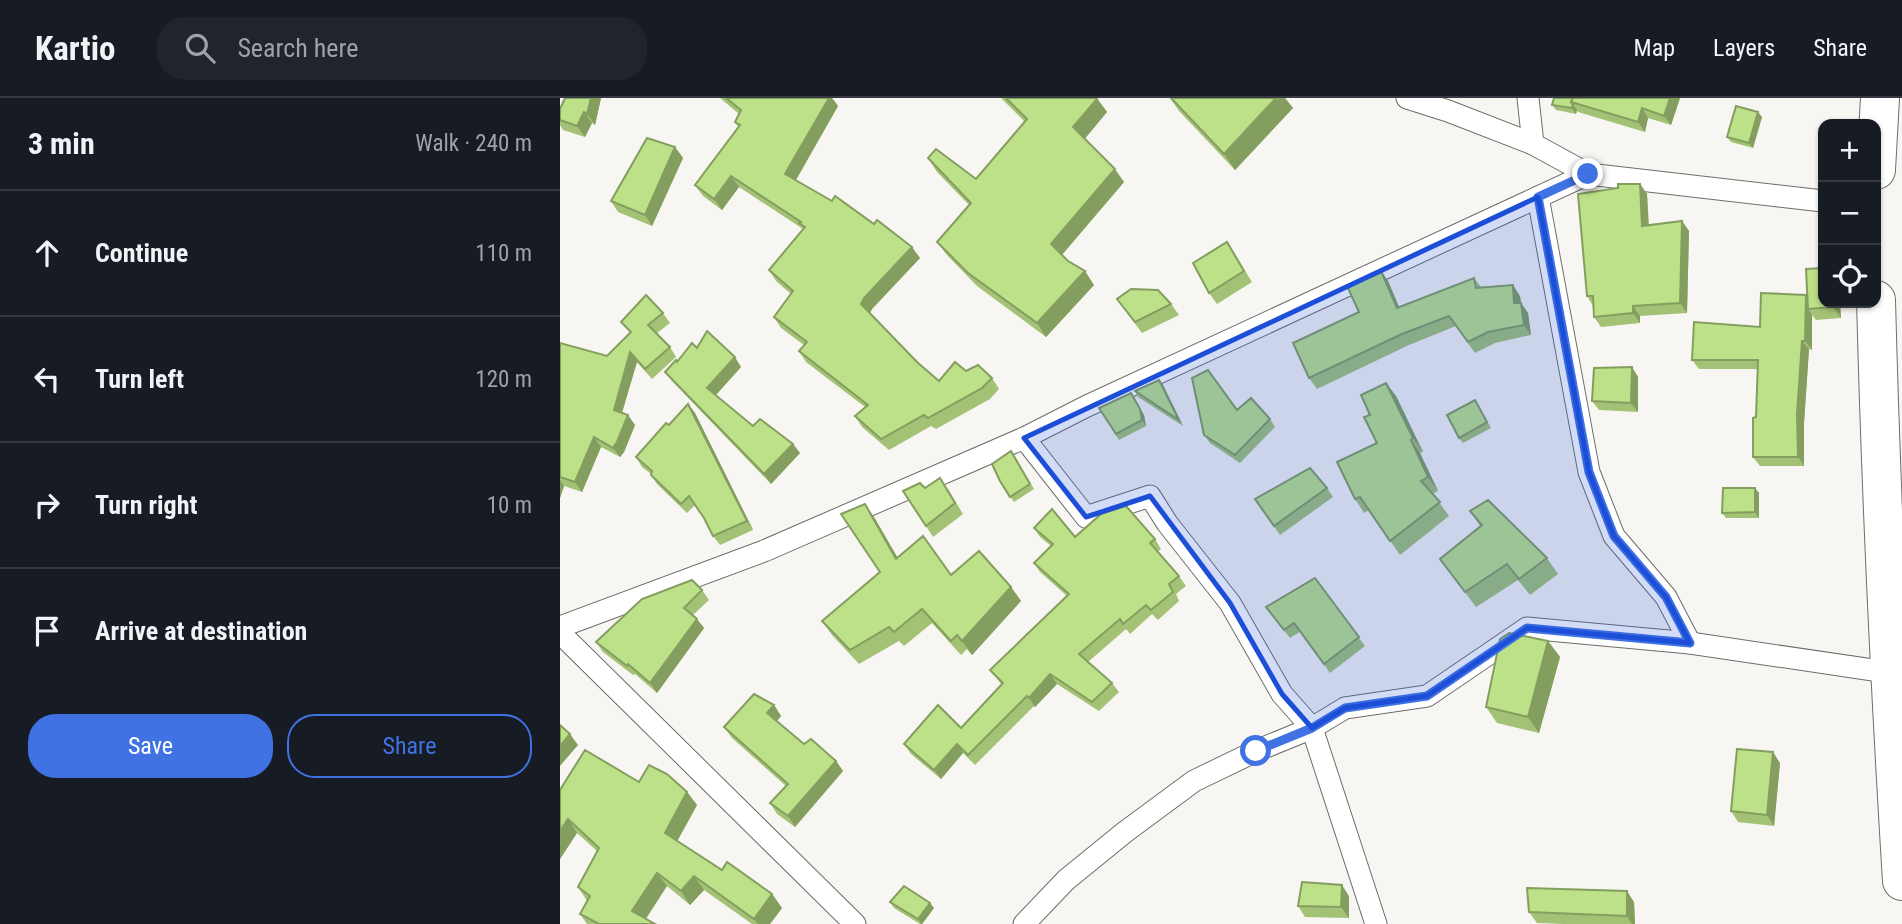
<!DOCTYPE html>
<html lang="en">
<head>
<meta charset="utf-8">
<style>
	:root { --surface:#171b24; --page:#20242c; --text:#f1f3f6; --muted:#9ea1a6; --line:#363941; --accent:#4072e3 }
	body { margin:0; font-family:"Roboto Condensed",sans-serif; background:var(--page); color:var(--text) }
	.controls { position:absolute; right:21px; top:21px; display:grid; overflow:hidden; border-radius:14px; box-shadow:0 2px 5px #0004 }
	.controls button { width:63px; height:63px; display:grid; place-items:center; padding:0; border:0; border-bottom:2px solid var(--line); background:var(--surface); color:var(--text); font:35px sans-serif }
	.stop { position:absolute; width:21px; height:21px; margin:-16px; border:5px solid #4072e3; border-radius:50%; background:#fff }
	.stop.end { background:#4072e3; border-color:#fff; box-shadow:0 2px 7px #0008 }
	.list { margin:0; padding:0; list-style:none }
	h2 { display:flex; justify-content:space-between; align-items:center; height:91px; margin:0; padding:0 28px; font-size:30px }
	h2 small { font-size:23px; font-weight:400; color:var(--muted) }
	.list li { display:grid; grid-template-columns:46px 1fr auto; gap:21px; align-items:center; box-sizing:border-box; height:126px; padding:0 28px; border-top:2px solid var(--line) }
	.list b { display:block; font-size:26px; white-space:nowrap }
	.list em { font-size:23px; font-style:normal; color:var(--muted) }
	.actions { display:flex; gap:14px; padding:21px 28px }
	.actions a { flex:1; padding:16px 0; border:2px solid var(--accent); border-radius:28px; text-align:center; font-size:24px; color:var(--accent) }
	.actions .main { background:var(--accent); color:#fff }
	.icon { flex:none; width:38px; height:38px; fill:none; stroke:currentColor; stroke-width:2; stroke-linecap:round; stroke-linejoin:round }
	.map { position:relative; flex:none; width:1342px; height:826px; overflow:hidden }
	header { display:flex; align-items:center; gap:42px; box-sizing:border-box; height:98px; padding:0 35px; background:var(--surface); border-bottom:2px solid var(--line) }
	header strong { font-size:33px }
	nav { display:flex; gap:38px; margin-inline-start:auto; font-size:24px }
	.search { width:490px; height:63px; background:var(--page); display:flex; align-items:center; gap:18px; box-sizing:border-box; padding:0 24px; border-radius:28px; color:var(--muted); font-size:26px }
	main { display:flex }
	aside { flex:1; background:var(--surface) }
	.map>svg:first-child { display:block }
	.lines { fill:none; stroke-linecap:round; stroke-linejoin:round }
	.street-casing { stroke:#6e6d69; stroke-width:23 }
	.highway-casing { stroke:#6e6d69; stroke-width:40 }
	.street { stroke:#fff; stroke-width:21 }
	.highway { stroke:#fff; stroke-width:38 }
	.wall { fill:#a3c275 }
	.shaded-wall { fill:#849e5f }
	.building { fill:#bde188; stroke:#849e5f; stroke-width:2 }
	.route { stroke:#4072e3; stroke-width:9 }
	.marked { fill:#1d4ed8; fill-opacity:0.2; stroke:#1d4ed8; stroke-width:5; stroke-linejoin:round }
</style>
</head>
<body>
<header>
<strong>Kartio</strong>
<div class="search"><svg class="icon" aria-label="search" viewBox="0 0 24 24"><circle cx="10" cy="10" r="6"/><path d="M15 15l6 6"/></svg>Search here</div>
<nav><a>Map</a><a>Layers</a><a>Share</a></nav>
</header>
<main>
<aside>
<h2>3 min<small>Walk · 240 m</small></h2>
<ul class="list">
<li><svg class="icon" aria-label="ahead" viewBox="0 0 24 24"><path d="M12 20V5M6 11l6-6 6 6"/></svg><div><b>Continue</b></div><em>110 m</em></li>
<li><svg class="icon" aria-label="left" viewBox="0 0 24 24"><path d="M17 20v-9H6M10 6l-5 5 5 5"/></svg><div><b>Turn left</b></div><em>120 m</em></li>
<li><svg class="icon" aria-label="right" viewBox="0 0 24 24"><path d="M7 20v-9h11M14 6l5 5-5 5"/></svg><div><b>Turn right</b></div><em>10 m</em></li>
<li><svg class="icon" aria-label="arrive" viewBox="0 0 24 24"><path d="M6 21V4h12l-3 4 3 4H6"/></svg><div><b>Arrive at destination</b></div></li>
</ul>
<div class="actions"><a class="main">Save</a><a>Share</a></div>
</aside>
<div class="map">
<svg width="1342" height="826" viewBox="0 0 1342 826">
	<rect width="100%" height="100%" fill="#f8f6f2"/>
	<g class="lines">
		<defs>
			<g id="street">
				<path d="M847 0 888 13 973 46 1028 76 1263 103"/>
				<path d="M968 0 973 46"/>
				<path d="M978 99 1029 374 1054 438 1106 499 1130 545"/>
				<path d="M464 340 526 419 590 398 607 425 670 505 722 596 752 630 816 826"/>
				<path d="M0 529 204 453 464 340 527 308 1028 76"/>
				<path d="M0 535 295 826"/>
				<path d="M464 826 506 782 565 734 634 683 696 653 752 630 785 610 867 598 967 530 1130 545 1340 576"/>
			</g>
			<g id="highway">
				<path d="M1316 72 1320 0"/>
				<path d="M1316 202C1321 396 1330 589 1342 783"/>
			</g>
		</defs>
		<use href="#street" class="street-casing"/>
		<use href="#highway" class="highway-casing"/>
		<use href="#street" class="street"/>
		<use href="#highway" class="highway"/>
	</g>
	<g class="wall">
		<path d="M41 0 35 27 32 25 25 39 3 32 0 27V11Z"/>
		<path d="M160 0H272L278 8 236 82 360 160 312 211 310 215 357 264 379 283 406 273 432 280 439 291 430 301 376 331 371 328 329 352 302 329 295 318 305 309 246 264 239 253 244 247 221 230 214 219 231 196 216 183 209 172 243 131 179 89 162 112 143 98 135 87 178 29 175 24 179 16Z"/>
		<path d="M441 0H537L547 14 524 41 564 84 502 157 534 187 486 239 417 188 387 157 377 144 409 107 377 74 368 60 416 81 465 24Z"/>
		<path d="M610 0H725L733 10 675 72 619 13Z"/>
		<path d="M994 0H1120L1111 27 1088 20 1085 34 1018 14 1017 12 1016 16 996 12 992 7Z"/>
		<path d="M1202 19 1193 50 1171 44 1167 39Z"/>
		<path d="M115 49 123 60 92 128 58 114 51 103Z"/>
		<path d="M1080 86 1087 96 1089 127 1122 123 1129 133 1127 215 1080 218V225L1041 229 1034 219 1033 208 1027 198 1058 90Z"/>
		<path d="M667 144 692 184 657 206 649 195Z"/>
		<path d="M821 173 828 183 839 209 914 180 921 189 960 198 961 205 968 215 971 237 935 245 915 255 896 228 849 247 757 291 749 280 799 214Z"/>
		<path d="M1246 197 1247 198 1280 205 1281 220 1256 222 1252 217V252L1249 251 1244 325V368H1200L1193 359 1196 319 1198 271H1139L1132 262 1200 229Z"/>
		<path d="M557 201 611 206 619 217 582 235Z"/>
		<path d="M103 215 110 225 96 236 110 249 116 259 92 281 77 264 62 315 75 327 64 354 60 359 41 349 22 394 4 388 0 400V245L47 258 70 235 61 224Z"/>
		<path d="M137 250 181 269 156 297 193 328 233 346 240 355 211 386 112 283 105 274Z"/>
		<path d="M1072 269 1078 279V314L1039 312 1032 303Z"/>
		<path d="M599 282 603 287 623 328 578 299 575 293Z"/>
		<path d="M826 285 836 298 863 354 860 355 878 393 873 396 889 418 840 457 809 412 804 415 795 401 817 345 810 317Z"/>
		<path d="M571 295 584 317 586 328 559 342 539 310Z"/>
		<path d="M915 302 931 330 903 345 899 340Z"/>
		<path d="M128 306 135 315 193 432 160 447 153 438 144 420 135 407 127 415 97 386 91 377V376L82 369 76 359Z"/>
		<path d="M677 312 710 321 715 329 680 365 650 345 644 337Z"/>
		<path d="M451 353 474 391 454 404 440 383Z"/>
		<path d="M365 390 388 391 403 416 373 439 366 428Z"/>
		<path d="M767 390 773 399 720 437 695 401Z"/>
		<path d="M1195 390 1199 395V420H1166L1162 415Z"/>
		<path d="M910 413 987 460 998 476 970 497 958 482 916 509 880 461 920 428Z"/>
		<path d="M314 419 338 460 391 477 451 489 461 503 412 557 407 551 401 557 372 525 344 548 339 543 299 566 272 537 262 523 320 474Z"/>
		<path d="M474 430 515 439 595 441 601 451 597 454 619 478 626 488 616 496 619 503 598 522 592 516 570 536 566 531 528 564 552 585 559 594 539 613 497 586 475 609 474 608 415 667 403 655 381 681 351 656 344 646 401 630 442 587 430 572 507 498 480 474 474 465 491 448 480 439Z"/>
		<path d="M755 480 805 548 770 575 741 533 730 540 706 509Z"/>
		<path d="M142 492 149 502 133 517 144 530 97 595 75 576 73 577 43 554 36 544Z"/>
		<path d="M988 543 1000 559 979 635 937 625 926 609Z"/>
		<path d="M214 607 221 618 217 623 244 646 276 663 283 673 235 729 217 716 210 705 226 688 172 640 164 629Z"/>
		<path d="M1220 665 1214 728 1178 724 1171 713Z"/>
		<path d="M79 684 127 694 137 707 117 743 162 772 212 796 222 810 210 826H192L144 792 130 807 107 788 86 821 95 826H27L20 816 27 803 18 789 37 753 17 735 0 761V692Z"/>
		<path d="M789 798V820L745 819 738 808Z"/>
		<path d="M330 804 370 805 374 810 362 826H360L334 810Z"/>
		<path d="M1074 804 1075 826H1004L977 825 969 814Z"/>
	</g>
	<g class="shaded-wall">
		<path d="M31 0H41L35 27 27 16Z"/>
		<path d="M266 0H272L278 8 233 87 225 76Z"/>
		<path d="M716 0H725L733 10 675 72 664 56Z"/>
		<path d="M1110 0H1120L1111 27 1104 18Z"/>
		<path d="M537 1 547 14 523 43 513 29Z"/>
		<path d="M1013 7 1017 12 1016 16 1012 10Z"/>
		<path d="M1082 10 1088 20 1085 34 1078 24Z"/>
		<path d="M24 14 32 25 25 39 17 28Z"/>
		<path d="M1198 14 1202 19 1193 50 1189 45Z"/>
		<path d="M115 49 123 60 92 128 85 117Z"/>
		<path d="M555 71 564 84 500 159 491 146Z"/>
		<path d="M171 78 179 89 162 112 154 101Z"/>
		<path d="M1080 86 1087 96 1089 138 1082 128Z"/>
		<path d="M1122 123 1129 133 1127 215 1120 205Z"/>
		<path d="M352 149 360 160 312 211 309 217 301 206 304 200Z"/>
		<path d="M525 173 534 187 486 239 477 225Z"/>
		<path d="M821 173 828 183 844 221 837 210Z"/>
		<path d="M953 187 960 198 961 205 968 215 971 237 964 227 954 205Z"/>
		<path d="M1246 197 1252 206 1248 211 1252 217V252L1245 243Z"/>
		<path d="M1273 205H1280L1281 220 1273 209Z"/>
		<path d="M1073 208 1080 218V225L1073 215Z"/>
		<path d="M1242 243 1249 251 1244 325V368L1238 359 1237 316Z"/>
		<path d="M70 254 77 264 60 321 54 312Z"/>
		<path d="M175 259 181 269 154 299 147 290Z"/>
		<path d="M1072 269 1078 279V314L1071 305Z"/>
		<path d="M599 282 603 287 623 328 619 322Z"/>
		<path d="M826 285 836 298 863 354 853 340Z"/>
		<path d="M571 295 584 317 586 328 582 322Z"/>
		<path d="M128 306 135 315 193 432 187 423Z"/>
		<path d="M68 317 75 327 64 354 60 359 53 350Z"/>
		<path d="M34 339 41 349 22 394 15 384Z"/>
		<path d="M851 342 860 355 878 393 868 379Z"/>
		<path d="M233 346 240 355 211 386 204 376Z"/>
		<path d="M0 382 4 388 0 400Z"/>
		<path d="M1195 390 1199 395V420L1195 414Z"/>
		<path d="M305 406 314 419 346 475 336 461Z"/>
		<path d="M451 489 461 503 412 557 402 543Z"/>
		<path d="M137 521 144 530 97 595 90 585Z"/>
		<path d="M988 543 1000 559 979 635 968 619Z"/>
		<path d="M490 576 497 586 475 609 469 600Z"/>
		<path d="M214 607 221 618 214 626 207 615Z"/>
		<path d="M10 636 18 647 0 668V648Z"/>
		<path d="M397 646 403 655 381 681 374 672Z"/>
		<path d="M1213 654 1220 665 1214 728 1207 717Z"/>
		<path d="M276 663 283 673 235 729 228 718Z"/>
		<path d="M127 694 137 707 114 749 105 735Z"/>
		<path d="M8 721 17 735 0 761V733Z"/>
		<path d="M97 775 107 788 82 826 72 813Z"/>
		<path d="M134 778 144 792 130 807 121 793Z"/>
		<path d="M782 787 789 798V820L781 809Z"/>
		<path d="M1067 793 1074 804 1075 826H1072L1067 818Z"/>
		<path d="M212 796 222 810 210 826H198L194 821Z"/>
		<path d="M370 805 374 810 362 826H361L358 821Z"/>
	</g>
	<g class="building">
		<path d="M5 0H31L27 16 24 14 17 28 0 22V11Z"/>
		<path d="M166 0H269L225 76 272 103 275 98 314 126 317 122 352 149 304 200 301 206 357 264 379 283 395 264 406 273 418 267 432 280 422 290 368 320 364 317 321 341 295 318 308 307 239 253 247 244 214 219 233 193 209 172 245 129 239 125 241 124 171 78 154 101 135 87 180 27 175 24 181 12Z"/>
		<path d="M446 0H537V1L513 29 555 71 491 146 508 163 525 173 477 225 408 175 377 144 411 105 368 60 376 51 416 81 467 21Z"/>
		<path d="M611 0H716L664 56Z"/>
		<path d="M994 0H1013L1011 4 1013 7 1012 10 992 7Z"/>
		<path d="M1013 0H1110L1104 18 1082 10 1078 24 1011 4Z"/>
		<path d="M1176 8 1198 14 1189 45 1167 39Z"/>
		<path d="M87 40 115 49 85 117 51 103Z"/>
		<path d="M1058 86H1080L1082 128 1122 123 1120 205 1073 208V215L1034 219 1033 198H1027L1018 96 1058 90Z"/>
		<path d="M667 144 684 173 649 195 633 165Z"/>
		<path d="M1263 170V205H1273V209L1248 211 1246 171Z"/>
		<path d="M821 173 837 210 914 180 916 190 953 187 954 205H961L964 227 928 234 908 244 889 218 842 236 749 280 733 245 799 214 787 188Z"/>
		<path d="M571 191 598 192 611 206 575 224 557 201Z"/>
		<path d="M1201 195 1246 197 1245 243H1242L1237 316 1238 359H1193V320L1196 319 1198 262H1132L1134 224 1200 229Z"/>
		<path d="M86 197 103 215 88 227 110 249 85 271 70 254 54 312 68 317 57 344 53 350 34 339 15 384 0 379V245L47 258 71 234 61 224Z"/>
		<path d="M147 233 175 259 147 290 193 328 200 321 233 346 204 376 105 274 116 262 117 264 132 245 137 250Z"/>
		<path d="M1072 269 1071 305 1032 303 1034 270Z"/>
		<path d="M648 272 677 312 691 300 710 321 675 357 644 337 632 280Z"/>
		<path d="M599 282 619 322 575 293Z"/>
		<path d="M826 285 853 340 851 342 868 379 861 383 880 404 830 443 800 399 795 401 777 364 817 345 804 319 810 317 801 297Z"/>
		<path d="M571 295 580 311 582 322 556 336 539 310Z"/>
		<path d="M915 302 927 324 899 340 887 317Z"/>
		<path d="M128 306 187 423 153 438 144 420 129 398 121 406 91 377 92 373 76 359 106 325 109 327Z"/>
		<path d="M451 353 470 386 450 399 440 383 432 366Z"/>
		<path d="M750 370 767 390 714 428 695 401Z"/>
		<path d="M380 380 395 405 366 428 343 393 360 385 365 390Z"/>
		<path d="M1163 390H1195V414L1162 415Z"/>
		<path d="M928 402 987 460 959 481 947 466 905 494 880 461 922 427 910 413Z"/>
		<path d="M305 406 336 461 363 438 391 477 419 453 451 489 402 543 397 537 391 543 362 511 334 534 329 529 290 552 262 523 320 474 281 416Z"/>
		<path d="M566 408 595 441 590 445 619 478 609 486 613 494 591 512 586 507 563 526 560 521 519 556 552 585 532 604 490 576 469 600 467 598 408 657 397 646 374 672 344 646 378 607 401 630 443 585 430 572 509 496 474 465 493 446 474 430 492 411 515 439 541 416Z"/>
		<path d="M755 480 799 539 764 566 734 525 724 532 706 509Z"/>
		<path d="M132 482 142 492 124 510 137 521 90 585 68 566 67 568 36 544 82 501Z"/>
		<path d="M949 535 988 543 968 619 926 609 940 541Z"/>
		<path d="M194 596 214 607 207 615 244 646 251 641 276 663 228 718 210 705 228 686 164 629Z"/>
		<path d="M0 627 10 636 0 648Z"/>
		<path d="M1177 651 1213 654 1207 717 1171 713Z"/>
		<path d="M25 652 79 684 89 667 107 676 127 694 105 735 162 772 167 764 212 796 194 821 134 778 121 793 97 775 72 813 95 826H39L20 816 30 798 18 789 39 750 8 721 0 733V692Z"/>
		<path d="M742 784 782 787 781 809 738 808Z"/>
		<path d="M344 788 370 805 358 821 330 804Z"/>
		<path d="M967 790 1067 793V818L969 814Z"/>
	</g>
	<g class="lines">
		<path class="route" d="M696 653 752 630 785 610 867 598 967 530 1130 545 1106 499 1054 438 1029 374 978 99 1028 76"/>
	</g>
	<path class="marked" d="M978 99 1029 374 1054 438 1106 499 1130 545 967 530 867 598 785 610 752 630 722 596 670 505 590 398 526 419 464 340Z"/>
</svg>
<div class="controls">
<button>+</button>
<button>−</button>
<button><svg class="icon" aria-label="locate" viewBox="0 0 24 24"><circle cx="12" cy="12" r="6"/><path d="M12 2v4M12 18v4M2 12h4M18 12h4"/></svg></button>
</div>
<div class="stop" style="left:696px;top:653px"></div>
<div class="stop end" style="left:1028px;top:76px"></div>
</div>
</main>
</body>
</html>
